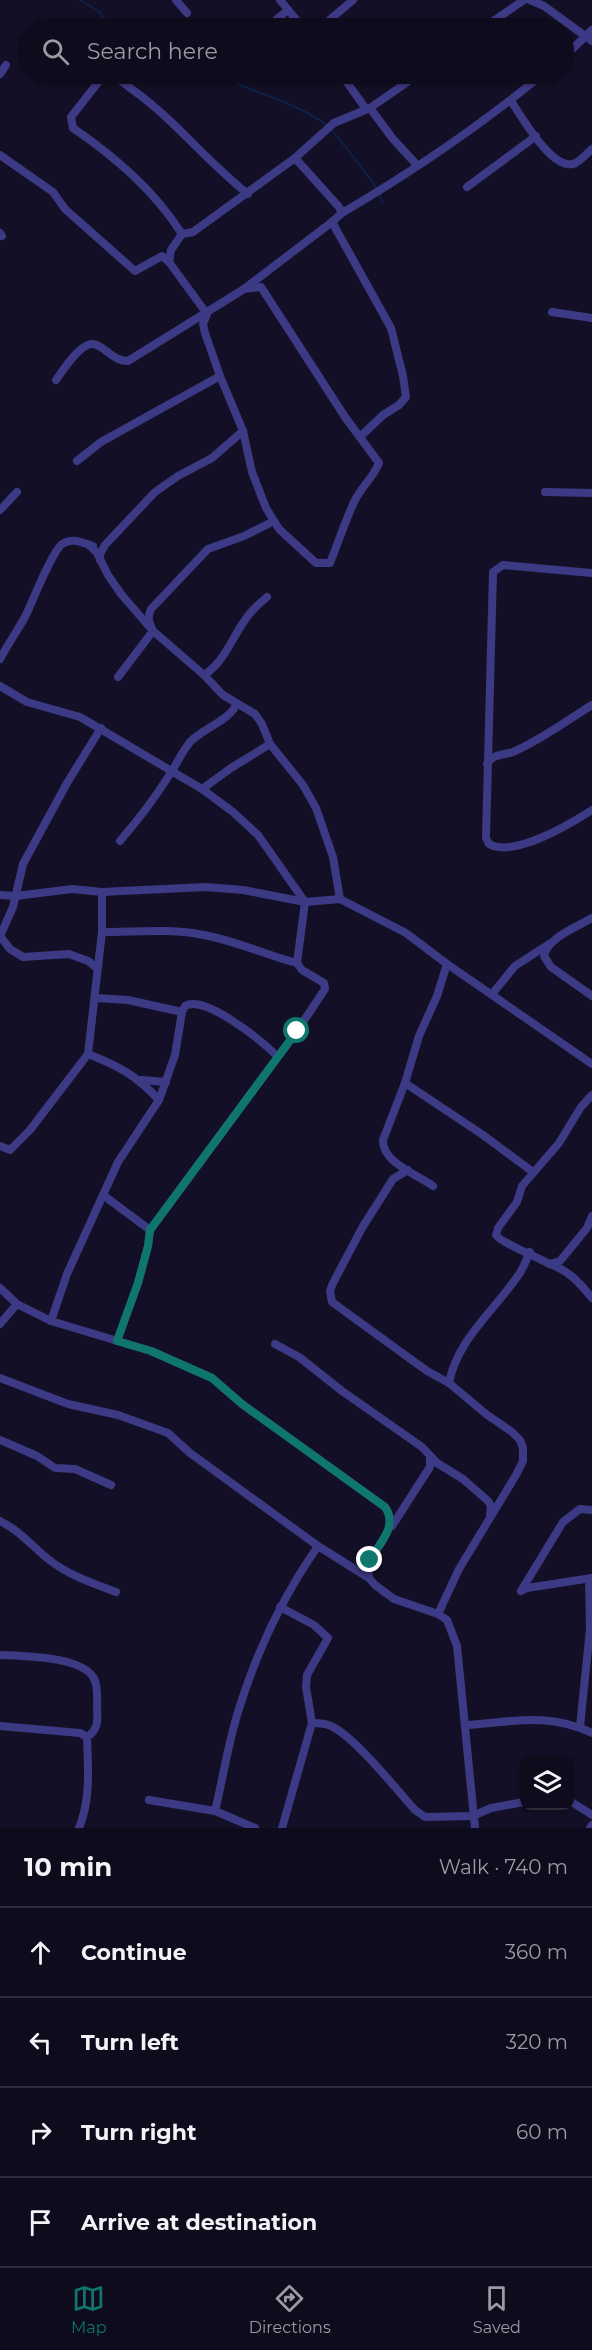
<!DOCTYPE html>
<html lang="en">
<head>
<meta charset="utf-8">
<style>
	:root { --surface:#0e0b1c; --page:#1c1929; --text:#f1f3f6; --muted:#9b9ba3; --line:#2e2b3b; --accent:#0f766e }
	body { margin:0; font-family:Montserrat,sans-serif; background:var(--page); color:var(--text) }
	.controls { position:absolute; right:18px; bottom:18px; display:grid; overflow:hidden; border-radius:12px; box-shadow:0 2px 4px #0004 }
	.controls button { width:54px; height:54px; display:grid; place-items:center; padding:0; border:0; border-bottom:2px solid var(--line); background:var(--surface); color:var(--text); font:30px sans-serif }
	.stop { position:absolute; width:18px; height:18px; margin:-14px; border:4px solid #0f766e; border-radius:50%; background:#fff }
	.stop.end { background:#0f766e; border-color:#fff; box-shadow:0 2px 6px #0008 }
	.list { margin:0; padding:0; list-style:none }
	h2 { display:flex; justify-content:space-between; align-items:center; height:78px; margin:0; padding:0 24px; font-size:26px }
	h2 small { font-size:20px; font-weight:400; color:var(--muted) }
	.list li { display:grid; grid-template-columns:39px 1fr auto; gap:18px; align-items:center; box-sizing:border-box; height:90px; padding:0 24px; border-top:2px solid var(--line) }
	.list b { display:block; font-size:22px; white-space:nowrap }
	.list em { font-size:20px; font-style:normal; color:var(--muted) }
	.icon { flex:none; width:33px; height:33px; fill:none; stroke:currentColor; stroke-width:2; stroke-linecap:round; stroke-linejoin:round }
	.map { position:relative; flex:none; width:592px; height:1828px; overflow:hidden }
	.search { position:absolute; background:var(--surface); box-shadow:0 2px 4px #0004; left:18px; right:18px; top:18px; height:66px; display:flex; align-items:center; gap:15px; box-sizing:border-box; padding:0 21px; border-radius:33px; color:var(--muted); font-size:22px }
	.sheet { height:438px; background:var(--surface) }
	nav { display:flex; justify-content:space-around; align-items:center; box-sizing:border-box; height:84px; border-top:2px solid var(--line); background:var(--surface); font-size:16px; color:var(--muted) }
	nav a { display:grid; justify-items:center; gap:3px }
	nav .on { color:var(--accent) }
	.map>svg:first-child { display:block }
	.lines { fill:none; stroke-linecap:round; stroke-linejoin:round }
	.stream { stroke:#0c2248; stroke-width:2 }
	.minor { stroke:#3d3a85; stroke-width:8 }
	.route { stroke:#0f766e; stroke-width:8 }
</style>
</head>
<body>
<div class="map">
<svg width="592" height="1828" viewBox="0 0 592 1828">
	<rect width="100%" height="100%" fill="#130f26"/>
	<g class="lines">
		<g class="stream">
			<path d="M80 0 100 12 109 28"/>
			<path d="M216 74C252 93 295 101 328 126"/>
			<path d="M332 130 372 181 383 203"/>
		</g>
		<g class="minor">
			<path d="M176 0 187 13"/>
			<path d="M280 0 303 28"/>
			<path d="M530 0 544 6 592 41"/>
			<path d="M266 28 288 10"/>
			<path d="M320 28 353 0"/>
			<path d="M483 28 524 0"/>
			<path d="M564 57 592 30"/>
			<path d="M0 74 6 65"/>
			<path d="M341 74 366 109"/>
			<path d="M511 101C522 117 551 169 573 164 580 162 586 154 592 149"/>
			<path d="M370 108 393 139 417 165"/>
			<path d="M0 155 53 192 65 209 135 271 162 256 169 262 207 314 203 324 205 333 220 376 243 431 252 472 266 508 279 529 316 563H330C338 543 345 522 354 502 361 487 373 478 379 463L345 417 261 287 244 289"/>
			<path d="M467 187 536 136"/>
			<path d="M342 213C412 172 481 125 543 74"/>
			<path d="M332 222 391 328 403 376 406 397 399 405 383 415 360 437"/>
			<path d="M0 233 2 236"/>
			<path d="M182 234 193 232 295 158"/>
			<path d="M169 262 171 250 182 234C154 190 115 157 73 128L71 117 100 80C105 77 108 76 113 77 121 79 127 86 133 90 175 120 207 162 248 194"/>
			<path d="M552 312 592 318"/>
			<path d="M56 380C63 370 80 343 93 344 100 345 105 350 110 354 116 358 120 361 128 361L244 289 332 222 342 213 339 207 295 158 334 123 370 108 419 74"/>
			<path d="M77 461 101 442 220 376"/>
			<path d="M545 492 592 493"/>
			<path d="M0 510 17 492"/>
			<path d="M89 545 97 553 108 575 121 594 153 631 204 675 223 695 255 714 262 724 270 744 303 785 316 808 333 857 340 899"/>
			<path d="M100 560V554L105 545 155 492 178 476 212 458 243 431"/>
			<path d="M592 573 503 565 493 572 486 838 489 844C514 858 570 824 592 810"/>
			<path d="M0 659C8 644 18 630 26 615 33 600 52 552 62 544 73 537 82 543 93 546"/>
			<path d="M204 675C222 664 230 643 241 626 248 614 257 605 267 597"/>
			<path d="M118 677 153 631C149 622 147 618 151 609L208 549 244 536 274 521"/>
			<path d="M0 686 27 702 80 717 202 789 233 812 258 835 305 902 297 963"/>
			<path d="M487 764C493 754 503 755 513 752 541 740 566 721 592 705"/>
			<path d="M202 789 231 768 270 744"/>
			<path d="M120 841C138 820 155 798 170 774 177 763 182 752 190 742 202 729 232 719 236 704"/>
			<path d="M0 895 16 896 72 889 102 892 206 887 243 890 305 902 340 899 406 933 447 964 437 996 419 1036 405 1083 383 1140C382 1162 416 1174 433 1186"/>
			<path d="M592 918C577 927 547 938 544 956L551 967 592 996"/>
			<path d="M102 932C135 932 172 928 204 935 236 941 266 955 297 963L302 970 324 983 325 989 297 1031 150 1230 148 1246 138 1283 117 1341"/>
			<path d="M0 936 13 907 23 864 67 783 101 728"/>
			<path d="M0 936 10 949 23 957 69 954 88 961 97 968"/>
			<path d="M447 964 592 1064"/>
			<path d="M492 994 515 966 549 944"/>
			<path d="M96 998 128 1000 182 1012"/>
			<path d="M88 1054C119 1066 137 1076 159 1100"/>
			<path d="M141 1080 166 1082"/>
			<path d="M405 1083 483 1135 533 1172"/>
			<path d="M592 1095 581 1107 559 1143 522 1186 517 1202 498 1228 496 1235C501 1243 538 1257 549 1264L560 1261 587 1228 592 1216"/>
			<path d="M0 1146 10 1150 30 1130 88 1054 102 932V892"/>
			<path d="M408 1170 393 1179 362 1228 333 1283 330 1291 332 1302 427 1371 449 1383 486 1414 512 1432 520 1440 523 1448V1461L516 1475 459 1569 438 1614"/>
			<path d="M103 1195 150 1230"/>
			<path d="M550 1264C569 1271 579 1282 592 1298"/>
			<path d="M0 1288 17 1304 51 1321 151 1351 212 1378 242 1404 385 1507C404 1534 363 1548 369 1578"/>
			<path d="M51 1321 67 1274 118 1162 159 1100 175 1055 182 1012 185 1006C205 994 263 1042 277 1056"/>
			<path d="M0 1324 17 1304"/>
			<path d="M275 1344 299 1357 342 1391 422 1447 437 1463 463 1479 488 1501 491 1506 490 1514"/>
			<path d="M0 1378 68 1404 118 1415 168 1433 190 1453 318 1546 369 1578 375 1585 394 1599 438 1614 447 1620 457 1646 475 1828"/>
			<path d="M449 1383C457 1340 493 1312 517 1277 523 1270 526 1260 530 1252"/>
			<path d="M0 1440 37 1456 55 1468 75 1469 111 1485"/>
			<path d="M0 1521C19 1530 32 1546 48 1559 68 1575 92 1583 116 1592"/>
			<path d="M392 1526 430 1467V1457"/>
			<path d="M521 1591 563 1522 580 1509 592 1510"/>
			<path d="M521 1591 527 1588 592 1578"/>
			<path d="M280 1607 314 1625 328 1638 307 1675 306 1687 312 1723C319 1723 325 1723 331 1726 354 1736 396 1789 415 1810L425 1817 473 1816 491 1808 524 1802"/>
			<path d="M0 1655C22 1656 87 1656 95 1681 98 1688 97 1700 97 1708 98 1721 98 1730 87 1737"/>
			<path d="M466 1725C512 1722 548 1712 592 1733"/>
			<path d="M0 1726 80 1733 87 1737C88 1768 91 1799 79 1828"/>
			<path d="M580 1727 590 1629 589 1579"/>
			<path d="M149 1800 215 1811 255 1828"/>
			<path d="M570 1801 592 1815"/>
			<path d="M215 1811C223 1778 228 1744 238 1712 256 1653 283 1596 318 1546"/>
			<path d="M282 1828 312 1723"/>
			<path d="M590 1828 592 1825"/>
		</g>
	</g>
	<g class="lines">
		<path class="route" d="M297 1031 150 1230 148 1246 138 1283 117 1341 151 1351 212 1378 242 1404 385 1507C398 1526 380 1543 370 1560"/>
	</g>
</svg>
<div class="controls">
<button><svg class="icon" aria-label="layers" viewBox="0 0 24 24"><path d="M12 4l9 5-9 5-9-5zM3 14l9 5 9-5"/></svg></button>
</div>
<div class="stop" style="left:297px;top:1031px"></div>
<div class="stop end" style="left:370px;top:1560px"></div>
<div class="search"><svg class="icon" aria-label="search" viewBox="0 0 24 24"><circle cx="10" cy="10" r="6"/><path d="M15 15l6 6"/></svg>Search here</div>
</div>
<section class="sheet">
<h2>10 min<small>Walk · 740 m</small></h2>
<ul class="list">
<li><svg class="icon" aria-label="ahead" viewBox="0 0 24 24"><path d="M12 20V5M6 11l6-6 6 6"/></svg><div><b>Continue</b></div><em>360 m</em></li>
<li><svg class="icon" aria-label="left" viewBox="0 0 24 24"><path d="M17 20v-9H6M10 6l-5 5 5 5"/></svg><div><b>Turn left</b></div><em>320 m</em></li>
<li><svg class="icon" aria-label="right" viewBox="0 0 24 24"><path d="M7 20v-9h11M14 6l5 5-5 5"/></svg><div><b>Turn right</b></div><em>60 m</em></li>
<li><svg class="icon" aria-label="arrive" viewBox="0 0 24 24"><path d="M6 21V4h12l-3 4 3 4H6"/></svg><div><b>Arrive at destination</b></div></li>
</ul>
</section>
<nav>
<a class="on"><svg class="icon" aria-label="map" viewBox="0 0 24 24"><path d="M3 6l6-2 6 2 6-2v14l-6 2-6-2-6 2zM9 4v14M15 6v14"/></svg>Map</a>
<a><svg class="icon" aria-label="directions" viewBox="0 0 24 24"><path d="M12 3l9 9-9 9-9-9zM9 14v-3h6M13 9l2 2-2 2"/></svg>Directions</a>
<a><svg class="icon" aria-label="saved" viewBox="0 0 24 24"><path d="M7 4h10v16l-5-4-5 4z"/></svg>Saved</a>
</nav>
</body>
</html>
